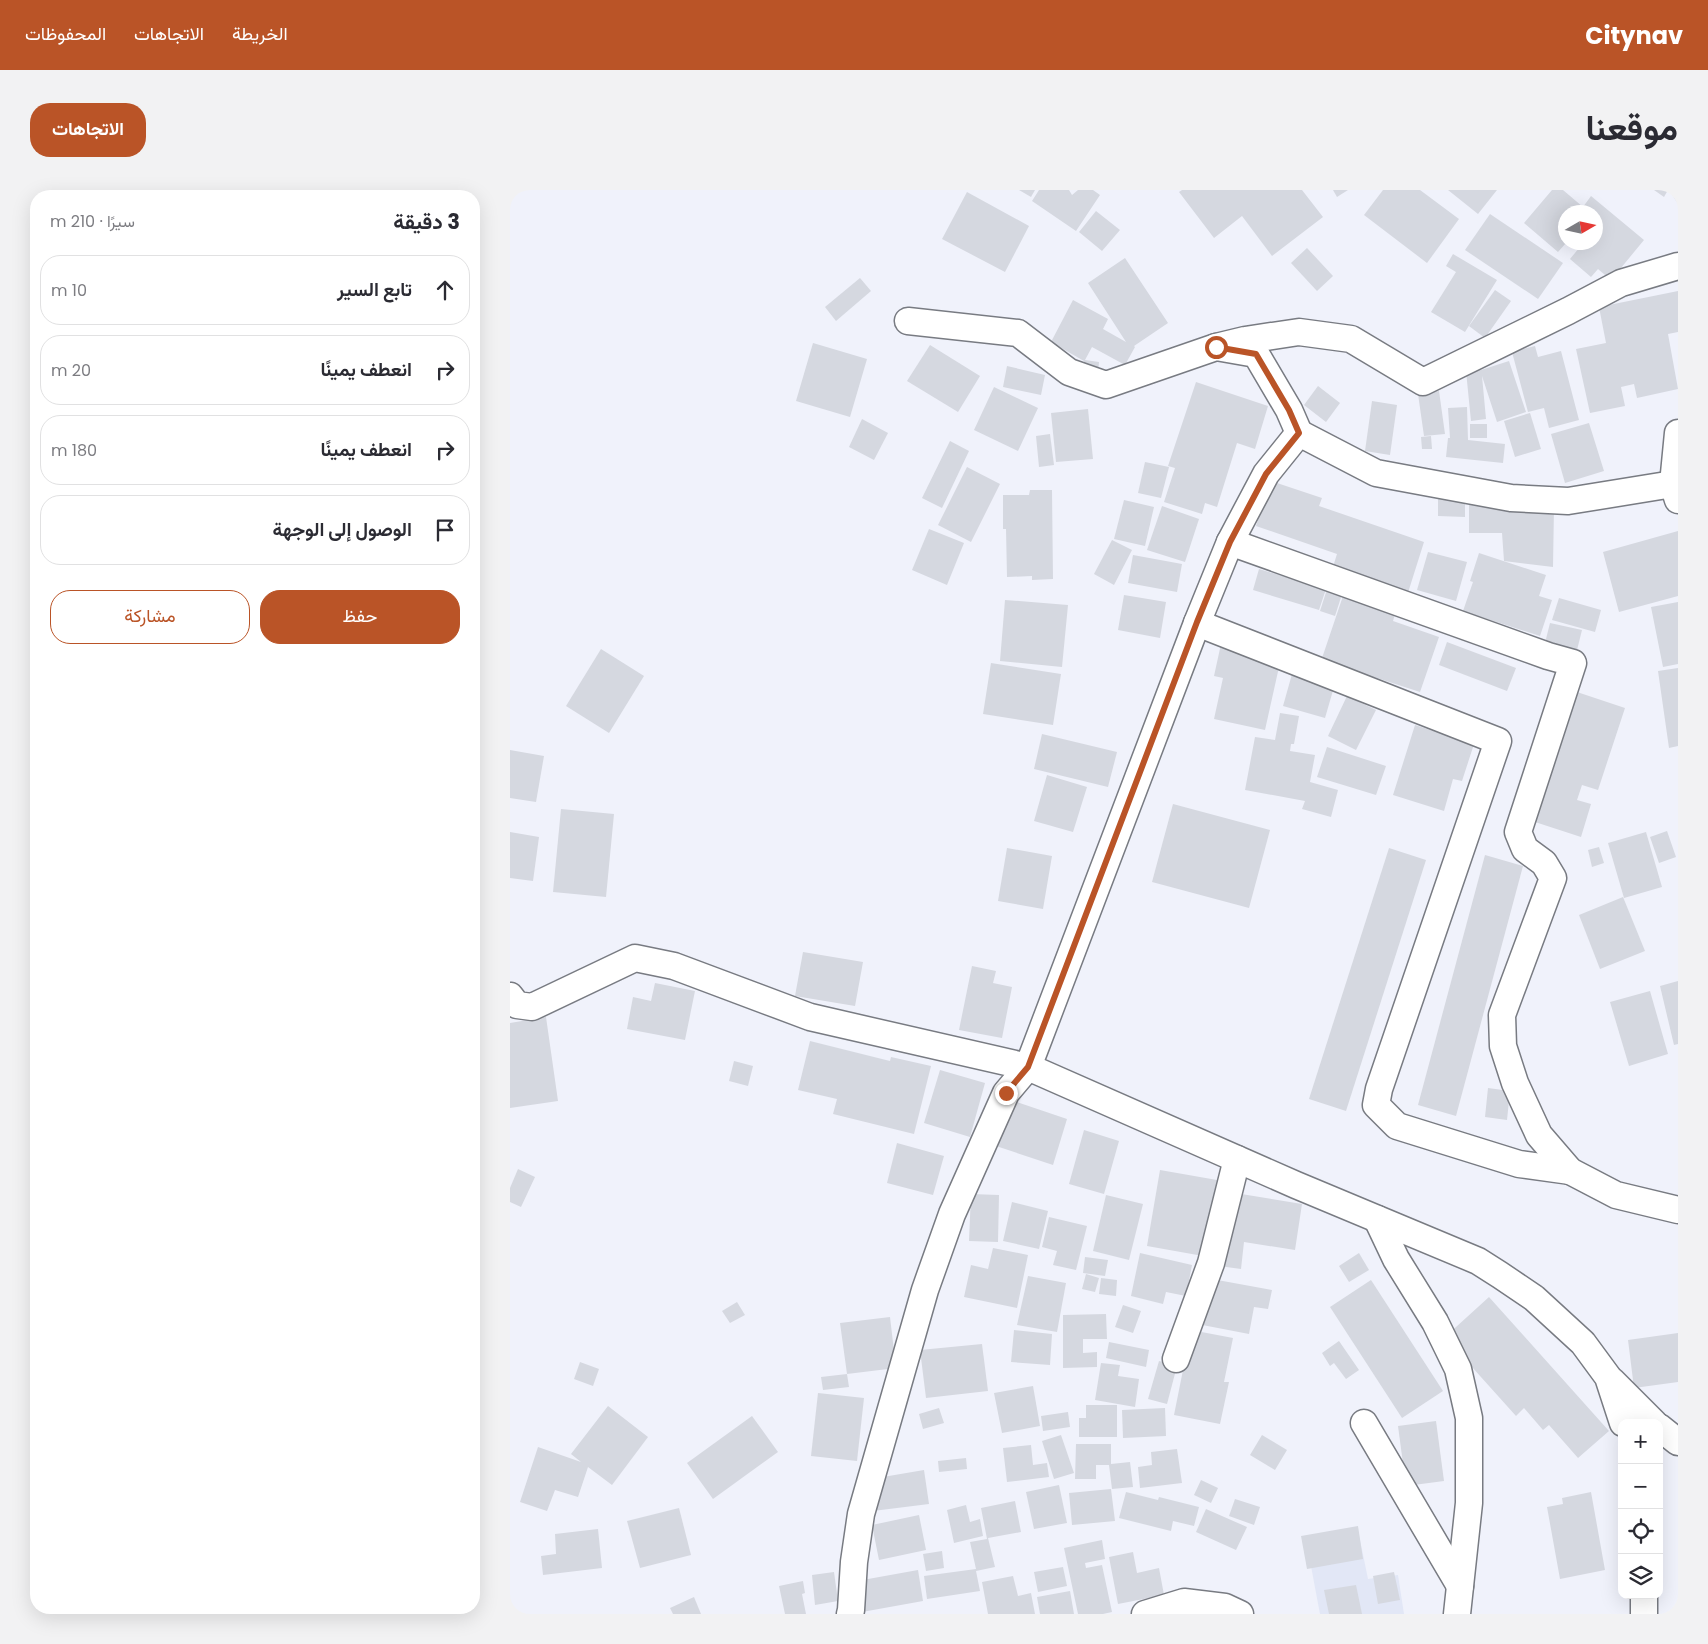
<!DOCTYPE html>
<html lang="ar">
<head>
<meta charset="utf-8">
<style>
	:root { --surface:#fff; --page:#f2f2f3; --text:#2b2b33; --muted:#7c7c81; --line:#e1e1e2; --accent:#ba5427 }
	body { margin:0; font-family:Poppins,Vazirmatn,sans-serif; background:var(--page); color:var(--text); direction:rtl }
	.controls { position:absolute; right:15px; bottom:15px; display:grid; overflow:hidden; border-radius:10px; box-shadow:0 5px 20px #0002 }
	.controls button { width:45px; height:45px; display:grid; place-items:center; padding:0; border:0; border-bottom:1px solid var(--line); background:var(--surface); color:var(--text); font:25px sans-serif }
	.compass { position:absolute; left:1048px; top:15px; width:45px; height:45px; border-radius:50%; background:var(--surface); box-shadow:0 5px 20px #0002; rotate:81deg }
	.stop { position:absolute; width:15px; height:15px; margin:-11px; border:4px solid #ba5427; border-radius:50%; background:#fff }
	.stop.end { background:#ba5427; border-color:#fff; box-shadow:0 1px 5px #0008 }
	.list { margin:0; padding:0; list-style:none }
	h2 { display:flex; justify-content:space-between; align-items:center; height:65px; margin:0; padding:0 20px; font-size:21px }
	h2 small { font-size:16px; font-weight:400; color:var(--muted) }
	.list li { display:grid; grid-template-columns:32px 1fr auto; gap:15px; align-items:center; box-sizing:border-box; height:70px; margin:0 10px 10px; padding:0 10px; border:1px solid var(--line); border-radius:20px }
	.list b { display:block; font-size:19px; white-space:nowrap }
	.list em { font-size:16px; font-style:normal; color:var(--muted) }
	.actions { display:flex; gap:10px; padding:15px 20px }
	.actions a { flex:1; padding:11px 0; border:1px solid var(--accent); border-radius:20px; text-align:center; font-size:18px; color:var(--accent) }
	.actions .main { background:var(--accent); color:#fff }
	.icon { flex:none; width:28px; height:28px; fill:none; stroke:currentColor; stroke-width:2; stroke-linecap:round; stroke-linejoin:round }
	.map { position:relative; flex:none; width:1168px; height:1424px; overflow:hidden; direction:ltr; border-radius:20px }
	header { display:flex; align-items:center; gap:30px; box-sizing:border-box; height:70px; padding:0 25px; background:var(--accent); color:#fff }
	header strong { font-size:24px }
	nav { display:flex; gap:28px; margin-inline-start:auto; font-size:18px }
	.intro { display:flex; align-items:center; justify-content:space-between; box-sizing:border-box; height:120px; padding:0 30px }
	h1 { margin:0; font-size:35px }
	.button { padding:12px 22px; border-radius:20px; background:var(--accent); color:#fff; font-size:18px; font-weight:700 }
	main { display:flex; gap:30px; padding:0 30px }
	aside { flex:1; background:var(--surface); border-radius:20px; box-shadow:0 5px 20px #0002 }
	.map>svg:first-child { display:block }
	.built { fill:#e2e7f6 }
	.building { fill:#d5d8e0 }
	.lines { fill:none; stroke-linecap:round; stroke-linejoin:round }
	.minor-casing { stroke:#787b82; stroke-width:29 }
	.minor { stroke:#fff; stroke-width:26 }
	.route { stroke:#ba5427; stroke-width:6 }
</style>
</head>
<body>
<header>
<strong>Citynav</strong>
<nav><a>الخريطة</a><a>الاتجاهات</a><a>المحفوظات</a></nav>
</header>
<div class="intro"><h1>موقعنا</h1><a class="button">الاتجاهات</a></div>
<main>
<div class="map">
<svg width="1168" height="1424" viewBox="0 0 1168 1424">
	<rect width="100%" height="100%" fill="#f0f2fb"/>
	<path class="built" d="M849 1345 858 1389 888 1385 894 1424H810L797 1355Z"/>
	<g class="building">
		<path d="M509 0H525L521 7Z"/>
		<path d="M529 0H559L562 5 568 0H583L590 5 566 41 522 11Z"/>
		<path d="M672 0H792L813 27 762 66 732 26 704 48 669 2Z"/>
		<path d="M823 0H838L827 7Z"/>
		<path d="M873 0H910L949 29 917 73 854 25Z"/>
		<path d="M938 0H987L968 24Z"/>
		<path d="M1042 0H1053L1073 17 1081 6 1134 50 1101 90 1088 79 1081 87 1060 69 1074 52H1086V22H1056V53L1048 62 1014 33Z"/>
		<path d="M1144 0H1158L1154 7Z"/>
		<path d="M1166 0H1168V14L1161 3Z"/>
		<path d="M457 2 519 36 495 82 432 49Z"/>
		<path d="M586 21 610 40 592 61 569 42Z"/>
		<path d="M980 24 1053 73 1028 109 955 60Z"/>
		<path d="M797 58 823 86 807 101 781 73Z"/>
		<path d="M943 64 987 90 955 142 921 122 946 82 936 76Z"/>
		<path d="M615 68 658 133 624 156 625 157 615 175 582 157 575 170 589 172 588 185 573 183 574 171 541 152 563 110 598 129 593 139 616 152 578 93Z"/>
		<path d="M350 88 361 101 326 131 315 117Z"/>
		<path d="M985 100 1001 111 975 148 959 136Z"/>
		<path d="M1168 101V142L1158 144 1168 199 1127 208 1124 194 1111 197 1115 216 1080 223 1066 159 1096 153 1089 117Z"/>
		<path d="M303 153 357 169 340 227 286 211Z"/>
		<path d="M420 155 470 186 448 222 397 191Z"/>
		<path d="M1025 156 1028 167 1051 161 1069 230 1039 238 1034 218 1018 222 1002 162Z"/>
		<path d="M999 171 1016 222 987 232 972 186 976 229 961 231 956 181 971 180Z"/>
		<path d="M497 176 535 185 531 205 493 197Z"/>
		<path d="M686 192 758 216 745 259 727 253 707 317 695 313 692 324 654 312 665 278 658 276Z"/>
		<path d="M808 196 830 213 816 232 794 215Z"/>
		<path d="M484 197 528 218 508 261 464 240Z"/>
		<path d="M929 201 935 244 914 246 908 204Z"/>
		<path d="M862 211 887 215 880 265 855 261Z"/>
		<path d="M957 217 958 250 995 254 993 273 936 267 938 248H940L938 218Z"/>
		<path d="M578 219 583 269 546 272 541 223Z"/>
		<path d="M1020 223 1031 259 1005 267 994 231Z"/>
		<path d="M352 229 378 243 364 270 339 257Z"/>
		<path d="M1079 233 1094 281 1055 293 1041 244Z"/>
		<rect x="960" y="234" width="17" height="14"/>
		<path d="M540 244 544 275 529 277 526 246Z"/>
		<path d="M921 246 922 259H912L911 247Z"/>
		<path d="M440 251 459 261 432 318 412 308Z"/>
		<path d="M635 272 659 277 651 308 628 303Z"/>
		<path d="M457 277 490 294 461 352 428 335Z"/>
		<path d="M761 291 812 308 809 316 914 352 896 409 821 383 827 364 746 336Z"/>
		<path d="M520 300H542L543 389 522 390V386L497 387 496 339H493V305H519Z"/>
		<path d="M928 304 973 305V316L1044 317 1043 377 994 371 992 343H959V311H955V327L928 326Z"/>
		<path d="M614 310 644 317 635 356 604 349Z"/>
		<path d="M652 316 689 329 675 372 637 360Z"/>
		<path d="M419 339 454 353 437 395 402 380Z"/>
		<path d="M1168 341V406L1109 422 1093 362Z"/>
		<path d="M602 350 622 360 604 395 584 384Z"/>
		<path d="M918 362 957 372 946 411 907 400Z"/>
		<path d="M969 363 1036 385 1029 406 1042 410 1030 446 953 421 963 392 960 391Z"/>
		<path d="M623 365 672 374 667 402 618 393Z"/>
		<path d="M749 379 816 399 809 420 743 400Z"/>
		<path d="M819 393 834 398 825 426 810 421Z"/>
		<path d="M614 405 656 412 650 448 608 440Z"/>
		<path d="M833 406 885 424 883 431 929 447 910 502 864 487 862 492 810 474Z"/>
		<path d="M1049 408 1091 420 1085 442 1042 430Z"/>
		<path d="M495 410 558 415 552 477 490 471Z"/>
		<path d="M1168 412V474L1153 477 1141 417Z"/>
		<path d="M1040 433 1072 440 1067 460 1035 453Z"/>
		<path d="M937 452 1006 478 997 501 929 475Z"/>
		<path d="M711 454 771 468 755 540 704 529 713 488 704 486Z"/>
		<path d="M91 459 134 486 99 543 56 516Z"/>
		<path d="M481 473 551 484 543 535 473 524Z"/>
		<path d="M1168 478V556L1159 558 1148 481Z"/>
		<path d="M782 484 824 497 815 528 773 516Z"/>
		<path d="M1067 502 1115 518 1088 600 1072 595 1067 610 1081 614 1071 647 1025 632Z"/>
		<path d="M837 506 866 520 846 560 818 546Z"/>
		<path d="M770 523 789 526 784 554H781L780 561 805 565 800 592 828 600 821 627 792 619 795 611 735 600 745 547 765 550Z"/>
		<path d="M905 535 964 554 952 591 943 589 934 621 883 605Z"/>
		<path d="M532 544 607 562 598 597 524 579Z"/>
		<path d="M817 557 876 576 866 605 807 587Z"/>
		<path d="M0 560 34 566 26 612 0 608Z"/>
		<path d="M537 585 577 597 563 642 524 631Z"/>
		<path d="M663 614 760 640 739 718 642 692Z"/>
		<path d="M51 619 104 624 96 707 43 702Z"/>
		<path d="M1157 641 1166 667 1149 673 1140 647Z"/>
		<path d="M0 642 29 647 23 691 0 688Z"/>
		<path d="M1136 642 1152 697 1114 708 1098 653Z"/>
		<path d="M1089 657 1094 673 1082 677 1078 660Z"/>
		<path d="M497 658 542 666 533 719 488 711Z"/>
		<path d="M879 658 916 670 836 921 799 909Z"/>
		<path d="M975 665 1013 676 946 926 908 915Z"/>
		<path d="M1113 707 1135 761 1090 779 1069 725Z"/>
		<path d="M293 762 353 772 345 816 285 806Z"/>
		<path d="M462 776 486 781 483 793 502 797 492 848 449 840Z"/>
		<path d="M1168 791V854L1164 855 1150 796Z"/>
		<path d="M145 793 185 801 175 850 117 839 123 807 141 811Z"/>
		<path d="M1140 801 1158 864 1119 876 1100 812Z"/>
		<path d="M36 827 48 911 0 918V833Z"/>
		<path d="M300 851 380 871 381 867 421 876 404 944 323 924 327 909 288 900Z"/>
		<path d="M224 871 243 876 238 896 219 891Z"/>
		<path d="M430 880 475 893 460 947 414 933Z"/>
		<path d="M978 898 1000 901 997 930 975 927Z"/>
		<path d="M498 909 557 929 543 975 483 955Z"/>
		<path d="M574 940 609 951 594 1004 559 994Z"/>
		<path d="M387 953 434 966 423 1005 377 993Z"/>
		<path d="M8 979 25 987 11 1017 0 1012V998Z"/>
		<path d="M650 980 707 990 693 1066 637 1056Z"/>
		<path d="M719 1002 792 1014 785 1060 734 1052 731 1079 709 1076Z"/>
		<path d="M461 1004 489 1005 488 1052 459 1051Z"/>
		<path d="M596 1005 633 1014 619 1070 583 1061Z"/>
		<path d="M502 1012 538 1021 529 1059 493 1051Z"/>
		<path d="M539 1027 577 1036 566 1080 543 1075 547 1061 532 1057Z"/>
		<path d="M483 1058 518 1065 507 1118 454 1107 461 1075 478 1079Z"/>
		<path d="M630 1063 682 1075 676 1106 656 1102 653 1114 621 1106Z"/>
		<path d="M849 1063 859 1080 839 1092 829 1076Z"/>
		<path d="M575 1067 598 1070 595 1086 573 1083Z"/>
		<path d="M576 1084 589 1088 585 1102 572 1099Z"/>
		<path d="M518 1086 556 1093 547 1142 507 1135Z"/>
		<path d="M691 1087 762 1100 758 1119 744 1117 739 1144 682 1133Z"/>
		<path d="M591 1088 607 1090 606 1106 589 1104Z"/>
		<path d="M861 1090 933 1201 892 1228 820 1117Z"/>
		<path d="M979 1107 1099 1241 1068 1268 1039 1235 1033 1240 1014 1218 1006 1226 935 1147Z"/>
		<path d="M227 1112 235 1125 220 1133 212 1121Z"/>
		<path d="M613 1115 631 1121 623 1143 605 1137Z"/>
		<path d="M596 1124 597 1149H573V1163L587 1162V1177L553 1178V1125Z"/>
		<path d="M380 1127 386 1178 337 1184 339 1197 313 1200 311 1187 337 1184 330 1133Z"/>
		<path d="M504 1140 542 1144 540 1175 501 1172Z"/>
		<path d="M681 1140 723 1148 714 1192H719L710 1234 664 1225Z"/>
		<path d="M1168 1143V1192L1124 1198 1118 1150Z"/>
		<path d="M829 1151 849 1180 836 1189 824 1173 820 1176 812 1163Z"/>
		<path d="M599 1152 639 1160 636 1177 596 1168Z"/>
		<path d="M472 1154 478 1201 416 1208 410 1160Z"/>
		<path d="M649 1171 667 1176 657 1214 638 1209Z"/>
		<path d="M70 1172 89 1179 83 1196 64 1189Z"/>
		<path d="M591 1173 610 1175 608 1186 629 1189 625 1217 585 1210Z"/>
		<path d="M523 1196 530 1236 492 1243 484 1203Z"/>
		<path d="M308 1203 354 1208 347 1271 301 1266Z"/>
		<path d="M576 1215H607V1247H569V1228H576Z"/>
		<path d="M98 1216 138 1247 102 1295 78 1277 68 1307 45 1300 37 1321 10 1312 28 1257 71 1272 61 1264Z"/>
		<path d="M429 1218 434 1233 413 1239 409 1224Z"/>
		<path d="M655 1218 656 1246 613 1248 612 1220Z"/>
		<path d="M558 1222 560 1237 533 1241 531 1226Z"/>
		<path d="M242 1226 268 1262 203 1309 177 1273Z"/>
		<path d="M926 1231 934 1291 896 1296 888 1236Z"/>
		<path d="M551 1245 564 1283 544 1289 532 1251Z"/>
		<path d="M752 1245 777 1260 765 1280 740 1265Z"/>
		<path d="M566 1254H601V1274L620 1272 623 1297 602 1299 599 1275H586V1289H565Z"/>
		<path d="M521 1255 523 1275 537 1273 539 1287 497 1292 493 1258Z"/>
		<path d="M667 1259 672 1293 630 1298 628 1277 642 1275 641 1262Z"/>
		<path d="M456 1268 457 1279 429 1282 428 1271Z"/>
		<path d="M414 1280 419 1314 363 1321 367 1288Z"/>
		<path d="M691 1290 708 1298 701 1313 684 1305Z"/>
		<path d="M549 1295 557 1333 524 1339 516 1302Z"/>
		<path d="M601 1299 605 1331 562 1335 559 1303Z"/>
		<path d="M616 1302 648 1310 649 1307 689 1317 684 1336 663 1331 661 1341 609 1328Z"/>
		<path d="M1081 1302 1095 1380 1050 1389 1037 1317 1053 1314 1052 1308Z"/>
		<path d="M725 1309 750 1317 744 1335 719 1326Z"/>
		<path d="M505 1311 511 1342 478 1348 485 1377 466 1381 470 1401 417 1409 414 1386 466 1379 460 1352 477 1349 471 1318Z"/>
		<path d="M456 1315 460 1332 470 1329 473 1346 444 1353 437 1320Z"/>
		<path d="M169 1318 181 1365 130 1378 117 1331Z"/>
		<path d="M696 1319 737 1337 726 1360 686 1342Z"/>
		<path d="M409 1325 416 1360 369 1370 362 1335Z"/>
		<path d="M848 1336 853 1369 797 1379 791 1346Z"/>
		<path d="M88 1339 92 1378 33 1385 31 1366 46 1364 45 1344Z"/>
		<path d="M592 1350 595 1369 575 1373 576 1378 592 1375 602 1422 593 1424H568L554 1358Z"/>
		<path d="M432 1361 434 1378 416 1381 413 1364Z"/>
		<path d="M623 1362 627 1383 649 1378 654 1405 608 1414 599 1367Z"/>
		<path d="M553 1377 557 1396 528 1402 524 1382Z"/>
		<path d="M408 1380 413 1411 352 1422 347 1391Z"/>
		<path d="M324 1382 328 1411 305 1415 302 1385Z"/>
		<path d="M884 1382 890 1410 868 1414 863 1386Z"/>
		<path d="M503 1386 508 1406 521 1403 525 1424H478L472 1392Z"/>
		<path d="M293 1391 295 1403 292 1404 296 1424H275L269 1396Z"/>
		<path d="M846 1395 852 1424H819L814 1400Z"/>
		<path d="M560 1401 564 1424H530L527 1407Z"/>
		<path d="M184 1407 191 1424H163L160 1418Z"/>
	</g>
	<g class="lines">
		<defs>
			<g id="minor">
				<path d="M398 131 508 143 559 182 596 195 706 157 746 164 779 220 789 243"/>
				<path d="M706 157 735 150 789 142 841 149 913 192 1058 121 1111 93 1168 76"/>
				<path d="M1168 243 1163 294 1168 310"/>
				<path d="M720 352 1038 466 1063 473 1008 642 1015 659 1034 673 1043 688 992 825 993 856 1005 893 1029 945 1060 981 1106 1005 1168 1020"/>
				<path d="M687 433 988 551 869 899 866 915 887 936 1009 974 1060 981"/>
				<path d="M0 806 7 815 22 817 125 768 164 776 300 827 518 877 496 903 442 1024 415 1100 351 1324 344 1372 341 1420 340 1424"/>
				<path d="M867 1029 886 1069 925 1132 948 1179 959 1228V1313L947 1424"/>
				<path d="M666 1169 701 1073 727 969"/>
				<path d="M1102 1191 1144 1233"/>
				<path d="M854 1233 950 1396"/>
				<path d="M1113 1233 1098 1187 1073 1153 1024 1108 990 1085 968 1071 786 995 518 877 687 433 720 352 756 284 789 243 866 283 1001 308 1058 311 1163 294"/>
				<path d="M1149 1237 1168 1252"/>
				<path d="M1134 1405V1424"/>
				<path d="M635 1424 674 1412 715 1417 730 1424"/>
			</g>
		</defs>
		<use href="#minor" class="minor-casing"/>
		<use href="#minor" class="minor"/>
	</g>
	<g class="lines">
		<path class="route" d="M496 903 518 877 687 432 720 352 756 284 789 243 779 220 746 164 706 157"/>
	</g>
</svg>
<div class="controls">
<button>+</button>
<button>−</button>
<button><svg class="icon" aria-label="locate" viewBox="0 0 24 24"><circle cx="12" cy="12" r="6"/><path d="M12 2v4M12 18v4M2 12h4M18 12h4"/></svg></button>
<button><svg class="icon" aria-label="layers" viewBox="0 0 24 24"><path d="M12 4l9 5-9 5-9-5zM3 14l9 5 9-5"/></svg></button>
</div>
<svg class="compass" viewBox="-18 -18 36 36"><path d="M0-13l5 13h-10z" fill="#e53935"/><path d="M0 13l5-13h-10z" fill="#7c7c81"/></svg>
<div class="stop" style="left:706px;top:157px"></div>
<div class="stop end" style="left:496px;top:903px"></div>
</div>
<aside>
<h2>3 دقيقة<small>سيرًا · 210 m</small></h2>
<ul class="list">
<li><svg class="icon" aria-label="ahead" viewBox="0 0 24 24"><path d="M12 20V5M6 11l6-6 6 6"/></svg><div><b>تابع السير</b></div><em>10 m</em></li>
<li><svg class="icon" aria-label="right" viewBox="0 0 24 24"><path d="M7 20v-9h11M14 6l5 5-5 5"/></svg><div><b>انعطف يمينًا</b></div><em>20 m</em></li>
<li><svg class="icon" aria-label="right" viewBox="0 0 24 24"><path d="M7 20v-9h11M14 6l5 5-5 5"/></svg><div><b>انعطف يمينًا</b></div><em>180 m</em></li>
<li><svg class="icon" aria-label="arrive" viewBox="0 0 24 24"><path d="M6 21V4h12l-3 4 3 4H6"/></svg><div><b>الوصول إلى الوجهة</b></div></li>
</ul>
<div class="actions"><a class="main">حفظ</a><a>مشاركة</a></div>
</aside>
</main>
</body>
</html>
